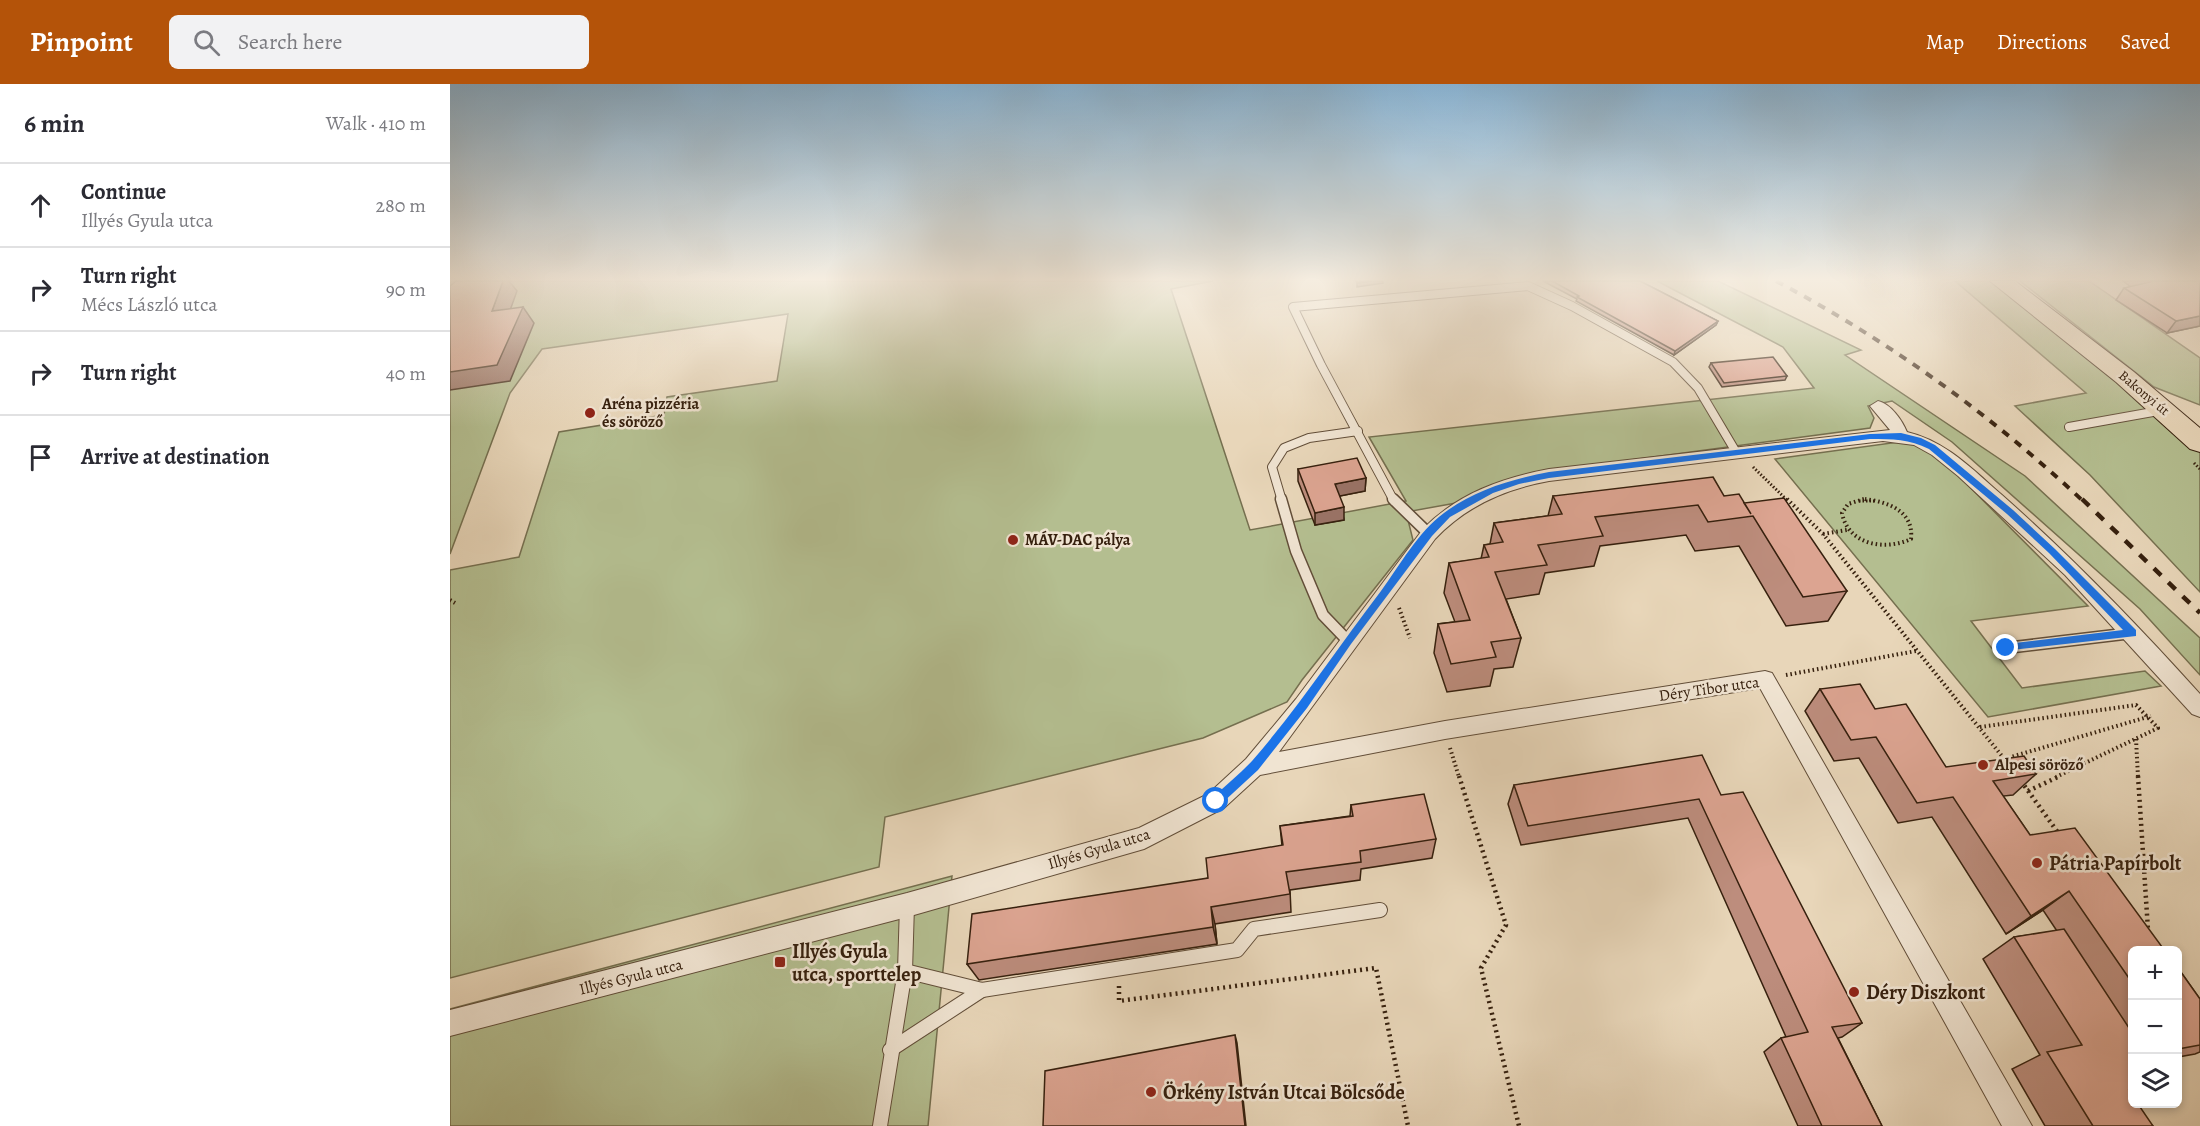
<!DOCTYPE html>
<html lang="en">
<head>
<meta charset="utf-8">
<style>
	:root { --surface:#fff; --page:#f2f2f3; --text:#2b2b33; --muted:#7c7c81; --line:#e1e1e2; --accent:#b45309 }
	body { margin:0; font-family:Alegreya,serif; background:var(--page); color:var(--text) }
	.controls { position:absolute; right:18px; bottom:18px; display:grid; overflow:hidden; border-radius:9px; box-shadow:0 3px 9px #0003 }
	.controls button { width:54px; height:54px; display:grid; place-items:center; padding:0; border:0; border-bottom:2px solid var(--line); background:var(--surface); color:var(--text); font:30px sans-serif }
	.stop { position:absolute; width:18px; height:18px; margin:-14px; border:4px solid #1a73e8; border-radius:50%; background:#fff }
	.stop.end { background:#1a73e8; border-color:#fff; box-shadow:0 2px 6px #0008 }
	.list { margin:0; padding:0; list-style:none }
	h2 { display:flex; justify-content:space-between; align-items:center; height:78px; margin:0; padding:0 24px; font-size:26px }
	h2 small { font-size:20px; font-weight:400; color:var(--muted) }
	.list li { display:grid; grid-template-columns:39px 1fr auto; gap:18px; align-items:center; box-sizing:border-box; height:84px; padding:0 24px; border-top:2px solid var(--line) }
	.list b { display:block; font-size:22px; white-space:nowrap }
	.list p { margin:0; font-size:20px; white-space:nowrap; color:var(--muted) }
	.list em { font-size:20px; font-style:normal; color:var(--muted) }
	.icon { flex:none; width:33px; height:33px; fill:none; stroke:currentColor; stroke-width:2; stroke-linecap:round; stroke-linejoin:round }
	.map { position:relative; flex:none; width:1750px; height:1042px; overflow:hidden }
	header { display:flex; align-items:center; gap:36px; box-sizing:border-box; height:84px; padding:0 30px; background:var(--accent); color:#fff }
	header strong { font-size:28px }
	nav { display:flex; gap:33px; margin-inline-start:auto; font-size:21px }
	.search { width:420px; height:54px; background:var(--page); display:flex; align-items:center; gap:15px; box-sizing:border-box; padding:0 21px; border-radius:9px; color:var(--muted); font-size:22px }
	main { display:flex }
	aside { flex:1; background:var(--surface) }
	.map>svg:first-child { display:block }
	.green { fill:#b4be90; stroke:#756f4f; stroke-width:1.5 }
	.lines { fill:none; stroke-linecap:round; stroke-linejoin:round }
	.lane-far2-casing { stroke:#624e39; stroke-width:10 }
	.lane-far1-casing { stroke:#624e39; stroke-width:13 }
	.lane-casing { stroke:#624e39; stroke-width:16 }
	.street-casing { stroke:#624e39; stroke-width:2 }
	.primary-casing { stroke:#36200e; stroke-width:2 }
	.path-far2 { stroke:#36200e; stroke-width:3; stroke-dasharray:1.5 2; stroke-linecap:butt }
	.path-far1 { stroke:#36200e; stroke-width:4; stroke-dasharray:1.5 3; stroke-linecap:butt }
	.path { stroke:#36200e; stroke-width:4.5; stroke-dasharray:2 4; stroke-linecap:butt }
	.lane-far2 { stroke:#f0e4d2; stroke-width:8 }
	.lane-far1 { stroke:#f0e4d2; stroke-width:10 }
	.lane { stroke:#f0e4d2; stroke-width:14 }
	.street { fill:#f0e4d2; fill-rule:evenodd }
	.primary { fill:#e8d6b9; fill-rule:evenodd }
	.rail-far1 { stroke:#36200e; stroke-width:4; stroke-dasharray:8 8; stroke-linecap:butt }
	.rail { stroke:#36200e; stroke-width:4.5; stroke-dasharray:10 10; stroke-linecap:butt }
	.wall { fill:#bd8d7d; stroke:#36200e; stroke-width:1.5 }
	.shaded-wall { fill:#9a7366; stroke:#36200e; stroke-width:1.5 }
	.building { fill:#dca491; stroke:#36200e; stroke-width:1.5 }
	.route { fill:#1a73e8 }
	.poi-dot { fill:#8f2418; stroke:#f0e4d2; stroke-width:2 }
	.labels { text-anchor:middle; dominant-baseline:central; stroke-width:5; stroke-linejoin:round; paint-order:stroke }
	.far-street-label { font-size:14px; fill:#36200e; stroke:#f0e4d2 }
	.poi-label { font-size:16px; font-weight:bold; fill:#36200e; stroke:#f0e4d2; text-anchor:start }
	.street-label { font-size:16px; fill:#36200e; stroke:#f0e4d2 }
	.near-poi-label { font-size:20px; font-weight:bold; fill:#36200e; stroke:#f0e4d2; text-anchor:start }
</style>
</head>
<body>
<header>
<strong>Pinpoint</strong>
<div class="search"><svg class="icon" aria-label="search" viewBox="0 0 24 24"><circle cx="10" cy="10" r="6"/><path d="M15 15l6 6"/></svg>Search here</div>
<nav><a>Map</a><a>Directions</a><a>Saved</a></nav>
</header>
<main>
<aside>
<h2>6 min<small>Walk · 410 m</small></h2>
<ul class="list">
<li><svg class="icon" aria-label="ahead" viewBox="0 0 24 24"><path d="M12 20V5M6 11l6-6 6 6"/></svg><div><b>Continue</b><p>Illyés Gyula utca</p></div><em>280 m</em></li>
<li><svg class="icon" aria-label="right" viewBox="0 0 24 24"><path d="M7 20v-9h11M14 6l5 5-5 5"/></svg><div><b>Turn right</b><p>Mécs László utca</p></div><em>90 m</em></li>
<li><svg class="icon" aria-label="right" viewBox="0 0 24 24"><path d="M7 20v-9h11M14 6l5 5-5 5"/></svg><div><b>Turn right</b></div><em>40 m</em></li>
<li><svg class="icon" aria-label="arrive" viewBox="0 0 24 24"><path d="M6 21V4h12l-3 4 3 4H6"/></svg><div><b>Arrive at destination</b></div></li>
</ul>
</aside>
<div class="map">
<svg width="1750" height="1042" viewBox="0 0 1750 1042">
	<rect width="100%" height="100%" fill="#e8d6b9"/>
	<filter id="stains"><feTurbulence type="fractalNoise" baseFrequency=".00333" numOctaves="4"/><feColorMatrix values="0 0 0 0 .2 0 0 0 0 .09 0 0 0 0 .02 0 0 0 .5 -.17"/></filter>
	<radialGradient id="worn" r=".72"><stop offset=".6" stop-color="#630" stop-opacity="0"/><stop offset="1" stop-color="#630" stop-opacity=".3"/></radialGradient>
	<g class="green">
		<path d="M0 197H763L721 205 800 446 956 417 919 353 1364 304 1333 263 1207 197H1268L1411 266 1395 271 1575 392 1750 554V591L1690 525 1502 358 1442 317 1418 322 1424 334 1420 344 1099 387 1045 412 956 428 963 456 852 596 837 618 753 654 435 733 429 783 0 894V486L69 473 109 348 214 331 217 313 327 297 338 230 92 265 60 309 0 470Z"/>
		<path d="M1505 197H1551L1698 318 1750 365V508L1640 391 1565 322 1636 309Z"/>
		<path d="M1570 197H1639L1750 274V321L1704 303Z"/>
		<path d="M1456 357 1487 370 1638 522 1521 537 1572 604 1695 587 1711 602 1538 633 1325 375Z"/>
		<path d="M502 792 478 1042H0V925Z"/>
	</g>
	<g class="lines">
		<defs>
			<g id="lane-far2">
				<path d="M1619 343 1714 326"/>
				<path d="M832 417 822 383 834 364 859 354 908 347"/>
				<path d="M944 417 871 281 843 223 1078 202 1122 222 1223 278 1248 304 1286 368"/>
			</g>
			<g id="lane-far1">
				<path d="M831 415 846 467 873 531 898 557"/>
				<path d="M943 415 979 450"/>
				<path d="M1556 564 1682 549"/>
			</g>
			<g id="lane">
				<path d="M455 887 532 906 787 866 804 845 930 826"/>
				<path d="M440 966 532 906"/>
				<path d="M430 1042 455 887 457 821"/>
			</g>
			<path id="street" d="M1428 317C1441 320 1452 336 1457 348 1496 357 1523 386 1552 411 1622 473 1687 540 1750 610V633L1742 630 1615 491 1508 392 1482 371 1464 361 1433 357 1099 397C1055 405 1016 422 985 455L829 668 995 637 1315 587 1322 589 1582 1042H1552L1310 604 995 655 810 691 774 724 694 765 457 833 0 952V926L457 809 689 744 758 710 796 675 846 615 973 445C1007 410 1051 394 1099 385L1440 346 1420 322Z"/>
			<path id="primary" d="M1540 197H1565L1684 288 1750 344V368L1740 365 1666 298Z"/>
		</defs>
		<use href="#lane-far2" class="lane-far2-casing"/>
		<use href="#lane-far1" class="lane-far1-casing"/>
		<use href="#lane" class="lane-casing"/>
		<use href="#street" class="street-casing"/>
		<use href="#primary" class="primary-casing"/>
		<g class="path-far2">
			<path d="M1744 379 1750 385"/>
			<path d="M1303 383 1338 417"/>
			<path d="M1409 417H1424"/>
		</g>
		<g class="path-far1">
			<path d="M1337 415 1373 450 1556 677"/>
			<path d="M1414 415 1398 420 1392 429C1398 461 1435 467 1461 455 1464 427 1438 418 1415 415"/>
			<path d="M1373 450 1397 446"/>
			<path d="M0 516 5 519"/>
			<path d="M949 524 960 554"/>
			<path d="M1336 591 1466 567"/>
			<path d="M1530 643 1686 621 1708 644 1606 693"/>
			<path d="M1686 655 1688 693"/>
			<path d="M1000 664 1009 693"/>
			<path d="M1554 675 1701 632"/>
		</g>
		<g class="path">
			<path d="M1009 692 1056 841 1031 884 1069 1042"/>
			<path d="M1688 692 1698 846"/>
			<path d="M1571 697 1609 750"/>
			<path d="M1578 707 1610 692"/>
			<path d="M669 902V917L926 884 958 1042"/>
		</g>
		<use href="#lane-far2" class="lane-far2"/>
		<use href="#lane-far1" class="lane-far1"/>
		<use href="#lane" class="lane"/>
		<use href="#street" class="street"/>
		<use href="#primary" class="primary"/>
		<path class="rail-far1" d="M1326 197C1439 257 1540 330 1633 417"/>
		<path class="rail" d="M1632 415 1750 529"/>
	</g>
	<g class="wall">
		<path d="M1093 197H1190L1268 237 1266 241 1224 271 1126 217 1127 215Z"/>
		<path d="M1673 197H1750V242L1717 249 1666 216 1674 204 1681 203Z"/>
		<path d="M1261 279 1337 292 1335 296 1272 303 1259 283Z"/>
		<path d="M848 385 916 394 915 407 889 412 894 436 865 441 848 397Z"/>
		<path d="M1103 412H1274L1294 419 1397 507 1378 537 1336 542 1289 462 1245 467 1236 451 1150 462 1144 482 1095 489 1089 510 1056 515 1071 554 1063 583 1044 585 1040 602 997 608 984 569 988 540 1005 538 994 509 999 479 1031 475 1034 461 1040 460 1044 439 1098 432Z"/>
		<path d="M1370 605 1425 625 1496 683 1586 690 1563 711 1553 712 1580 751 1683 867V1020L1703 1042H1595L1562 985 1590 971 1533 875 1564 853 1607 847 1593 826 1556 850 1482 733 1448 739 1409 674 1384 677 1355 627Z"/>
		<path d="M1064 701 1271 711 1412 939 1392 953 1388 954 1432 1042H1348L1314 968 1331 954 1336 953 1238 734 1071 761 1058 720Z"/>
		<path d="M901 721 986 755 982 774 911 785 910 796 840 806 841 828 765 840 767 860 529 896 517 880 758 794 832 762 830 742 900 732Z"/>
		<path d="M1728 884 1750 915V968L1745 970 1728 973Z"/>
	</g>
	<g class="shaded-wall">
		<path d="M53 197H59L67 207 54 243 42 227Z"/>
		<path d="M922 197H933V199L907 203V199Z"/>
		<path d="M73 223 84 239 60 297 0 306V288Z"/>
		<path d="M1750 232V242L1717 249 1726 237Z"/>
		<path d="M1268 237 1266 241 1224 271 1225 267Z"/>
		<path d="M916 394 915 407 885 413V400Z"/>
		<path d="M894 423V436L865 441V429Z"/>
		<path d="M1619 807 1593 826 1556 850 1581 832Z"/>
		<path d="M761 823 765 840 767 860 763 843Z"/>
		<path d="M785 951 787 959 796 1042H795Z"/>
	</g>
	<g class="building">
		<path d="M6 197H53L42 227 73 223 47 281 0 288V202Z"/>
		<path d="M906 197H922L907 199Z"/>
		<path d="M1102 197H1190L1268 237 1225 267 1127 213 1129 212Z"/>
		<path d="M1698 197H1750V232L1726 237 1674 204 1700 198Z"/>
		<path d="M1323 273 1337 292 1274 299 1261 279Z"/>
		<path d="M907 374 916 394 885 400 894 423 865 429 848 385Z"/>
		<path d="M1263 393 1274 412 1289 410 1301 430 1294 419 1334 414 1397 507 1353 513 1303 432 1258 438 1248 421 1145 433 1153 452 1088 461 1097 481 1045 488 1071 554 1041 558 1046 573 1001 580 988 540 1020 536 999 479 1039 473 1034 461 1053 458 1044 439 1112 430 1103 412Z"/>
		<path d="M1410 600 1425 625 1456 620 1496 683 1574 672 1586 690 1543 697 1580 751 1625 744 1715 867H1683V900L1619 807 1581 832 1503 713 1467 719 1426 653 1401 656 1370 605Z"/>
		<path d="M1252 671 1271 711 1293 708 1412 939 1382 943 1432 1042H1372L1331 954 1358 948 1249 715 1078 742 1064 701Z"/>
		<path d="M974 710 986 755 910 767 911 778 836 788 840 810 761 823 763 843 517 880 522 830 758 794 756 774 833 761 830 742 903 732 901 721Z"/>
		<path d="M1614 845 1683 950V1005L1679 1006 1683 1011V1020H1688L1703 1042H1643L1597 968 1632 961 1564 853Z"/>
		<path d="M1728 884 1750 915V961L1728 965Z"/>
		<path d="M785 951 795 1042H593L595 987Z"/>
	</g>
	<linearGradient id="sky" x2="0" y2="1"><stop stop-color="#89b5d6"/><stop offset="0.57" stop-color="#f5ede0"/><stop offset="1" stop-color="#f5ede0" stop-opacity="0"/></linearGradient>
	<rect width="1750" height="343" fill="url(#sky)"/>
	<path class="route" d="M1451 349 1471 354 1485 361 1563 426 1605 465 1686 546V552L1552 567V562L1556 560 1673 546 1599 469 1557 430 1479 365C1459 355 1443 355 1420 355L1099 394 1069 400 1043 409 1000 433 982 452 901 560 857 624 808 686 770 721H762V714C775 702 790 690 802 677 849 623 888 563 931 507 950 481 968 448 994 429 1024 406 1062 395 1099 388L1420 350Z"/>
	<g class="poi-dot">
		<circle cx="140" cy="329" r="6"/>
		<circle cx="563" cy="456" r="6"/>
		<circle cx="1533" cy="681" r="6"/>
		<circle cx="1587" cy="779" r="6"/>
		<rect x="324" y="872" width="12" height="12" rx="3"/>
		<circle cx="1404" cy="908" r="6"/>
		<circle cx="701" cy="1008" r="6"/>
	</g>
	<g class="labels">
		<g class="far-street-label">
			<text transform="translate(1694 309) rotate(40)">Bakonyi út</text>
		</g>
		<g class="poi-label">
			<text x="152" y="320">Aréna pizzéria<tspan x="152" dy="18">és söröző</tspan></text>
			<text x="575" y="456">MÁV-DAC pálya</text>
			<text x="1545" y="681">Alpesi söröző</text>
		</g>
		<g class="street-label">
			<text transform="translate(1259 605) rotate(-8)">Déry Tibor utca</text>
			<text transform="translate(649 765) rotate(-17)">Illyés Gyula utca</text>
			<text transform="translate(181 893) rotate(-14)">Illyés Gyula utca</text>
		</g>
		<g class="near-poi-label">
			<text x="1599" y="779">Pátria Papírbolt</text>
			<text x="342" y="867">Illyés Gyula<tspan x="342" dy="23">utca, sporttelep</tspan></text>
			<text x="1416" y="908">Déry Diszkont</text>
			<text x="713" y="1008">Örkény István Utcai Bölcsőde</text>
		</g>
	</g>
	<rect width="100%" height="100%" filter="url(#stains)"/>
	<rect width="100%" height="100%" fill="url(#worn)"/>
</svg>
<div class="controls">
<button>+</button>
<button>−</button>
<button><svg class="icon" aria-label="layers" viewBox="0 0 24 24"><path d="M12 4l9 5-9 5-9-5zM3 14l9 5 9-5"/></svg></button>
</div>
<div class="stop" style="left:766px;top:717px"></div>
<div class="stop end" style="left:1556px;top:564px"></div>
</div>
</main>
</body>
</html>
